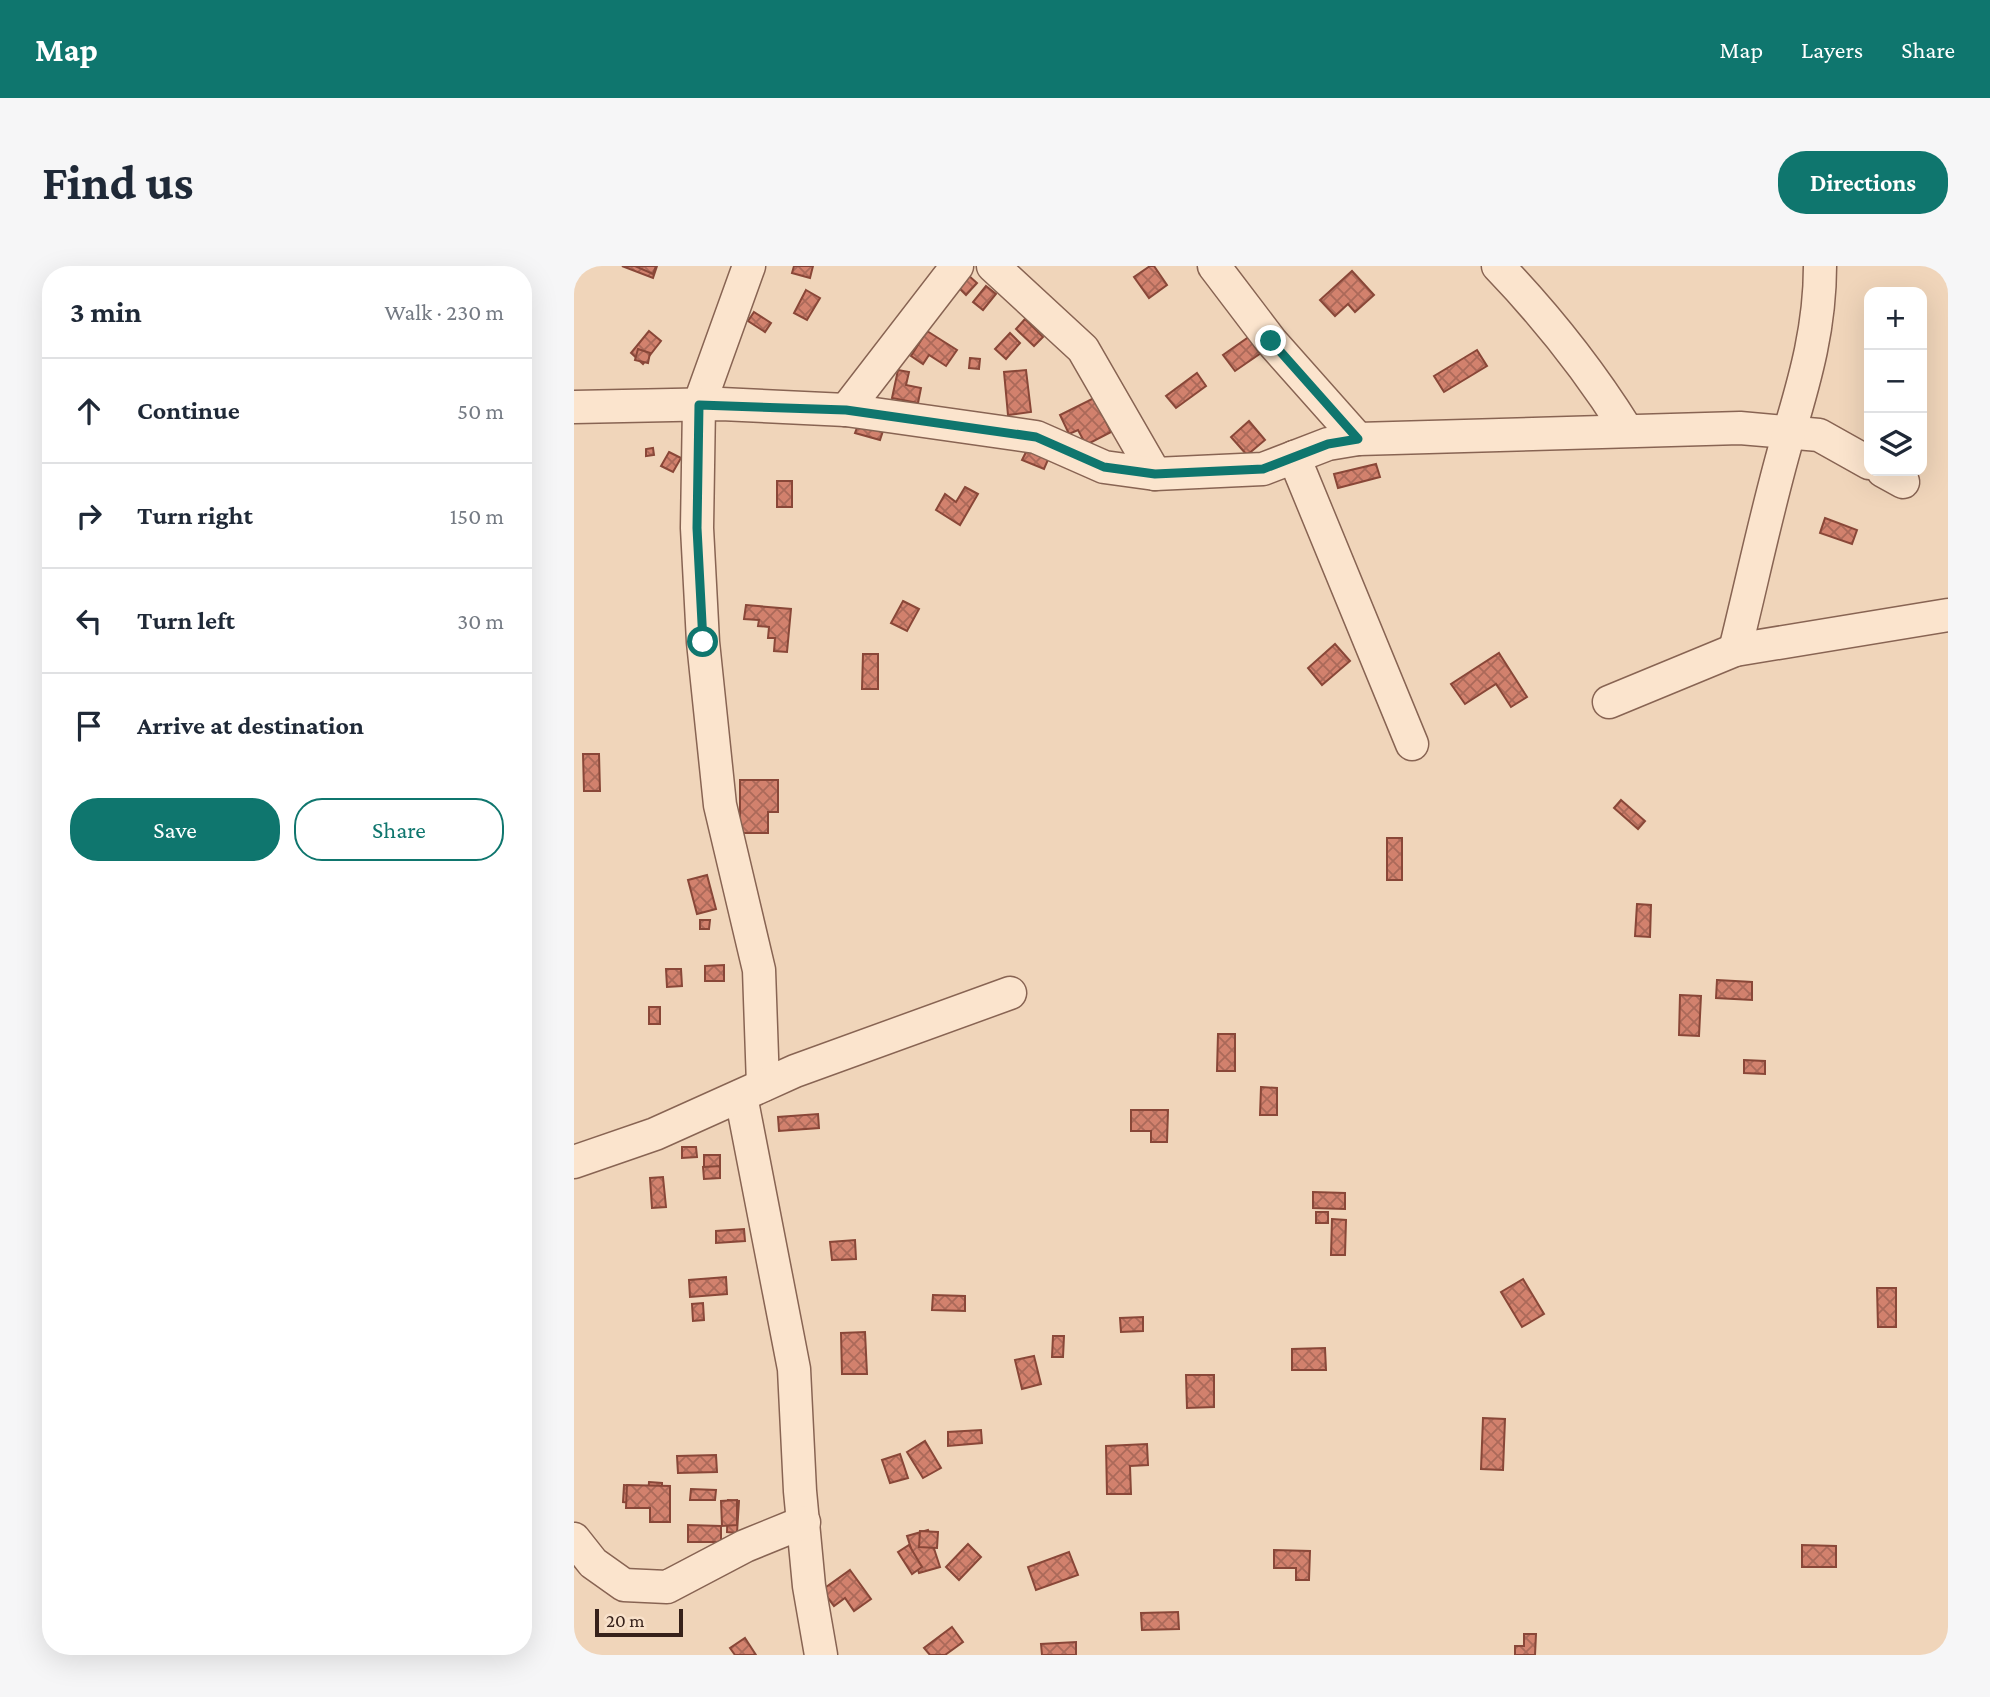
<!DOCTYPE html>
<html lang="en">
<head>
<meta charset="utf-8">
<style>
	:root { --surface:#fff; --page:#f6f6f7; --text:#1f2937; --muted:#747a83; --line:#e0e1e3; --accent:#0f766e }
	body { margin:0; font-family:"Crimson Pro",serif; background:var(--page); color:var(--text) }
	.controls { position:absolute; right:21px; top:21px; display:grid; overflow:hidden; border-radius:14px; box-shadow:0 7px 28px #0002 }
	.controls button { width:63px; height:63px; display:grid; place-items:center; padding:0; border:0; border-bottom:2px solid var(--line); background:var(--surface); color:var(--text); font:35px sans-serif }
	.scale { position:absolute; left:21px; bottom:18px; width:88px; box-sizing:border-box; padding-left:7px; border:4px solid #36211a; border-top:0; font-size:19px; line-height:24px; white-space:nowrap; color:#36211a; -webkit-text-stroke:5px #f8e1ca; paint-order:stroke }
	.stop { position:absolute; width:21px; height:21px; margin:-16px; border:5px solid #0f766e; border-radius:50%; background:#fff }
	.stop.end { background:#0f766e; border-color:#fff; box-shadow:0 2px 7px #0008 }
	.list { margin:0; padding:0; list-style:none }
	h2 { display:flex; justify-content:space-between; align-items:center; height:91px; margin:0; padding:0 28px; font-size:30px }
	h2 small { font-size:23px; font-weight:400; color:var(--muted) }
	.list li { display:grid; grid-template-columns:46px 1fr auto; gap:21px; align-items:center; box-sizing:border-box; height:105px; padding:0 28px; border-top:2px solid var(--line) }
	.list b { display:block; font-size:26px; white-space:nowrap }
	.list em { font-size:23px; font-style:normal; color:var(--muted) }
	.actions { display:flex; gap:14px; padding:21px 28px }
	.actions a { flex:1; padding:16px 0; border:2px solid var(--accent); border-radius:28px; text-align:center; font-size:24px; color:var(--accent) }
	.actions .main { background:var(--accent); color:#fff }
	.icon { flex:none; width:38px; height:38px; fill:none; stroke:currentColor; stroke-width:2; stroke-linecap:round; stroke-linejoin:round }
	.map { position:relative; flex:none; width:1374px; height:1389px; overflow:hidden; border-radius:28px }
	header { display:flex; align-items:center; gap:42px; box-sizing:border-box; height:98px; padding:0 35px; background:var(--accent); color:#fff }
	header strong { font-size:33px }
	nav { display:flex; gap:38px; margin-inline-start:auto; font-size:24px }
	.intro { display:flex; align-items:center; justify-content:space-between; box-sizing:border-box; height:168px; padding:0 42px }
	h1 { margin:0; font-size:49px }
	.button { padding:18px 32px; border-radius:28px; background:var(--accent); color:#fff; font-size:24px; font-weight:700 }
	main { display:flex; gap:42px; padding:0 42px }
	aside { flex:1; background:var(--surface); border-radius:28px; box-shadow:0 7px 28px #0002 }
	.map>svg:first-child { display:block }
	.building { fill:url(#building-cross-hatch); stroke:#894738; stroke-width:2 }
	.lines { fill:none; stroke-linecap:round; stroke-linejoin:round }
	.minor-casing { stroke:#886453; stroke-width:35 }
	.minor { stroke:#fbe4cd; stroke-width:32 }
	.route { stroke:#0f766e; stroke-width:9 }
</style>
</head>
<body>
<header>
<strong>Map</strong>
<nav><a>Map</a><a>Layers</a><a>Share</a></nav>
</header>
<div class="intro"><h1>Find us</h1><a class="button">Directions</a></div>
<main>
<aside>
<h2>3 min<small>Walk · 230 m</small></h2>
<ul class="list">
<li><svg class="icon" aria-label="ahead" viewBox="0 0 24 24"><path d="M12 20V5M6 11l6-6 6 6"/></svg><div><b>Continue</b></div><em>50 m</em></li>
<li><svg class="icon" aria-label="right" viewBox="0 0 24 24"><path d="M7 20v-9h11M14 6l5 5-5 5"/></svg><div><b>Turn right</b></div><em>150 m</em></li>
<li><svg class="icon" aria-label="left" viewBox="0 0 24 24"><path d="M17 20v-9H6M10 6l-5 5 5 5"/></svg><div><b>Turn left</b></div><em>30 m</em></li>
<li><svg class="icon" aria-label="arrive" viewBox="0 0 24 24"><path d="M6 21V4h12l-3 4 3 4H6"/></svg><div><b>Arrive at destination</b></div></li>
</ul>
<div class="actions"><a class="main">Save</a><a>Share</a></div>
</aside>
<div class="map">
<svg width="1374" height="1389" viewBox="0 0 1374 1389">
	<defs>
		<pattern id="building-cross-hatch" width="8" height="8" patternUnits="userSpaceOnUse" patternTransform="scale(1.75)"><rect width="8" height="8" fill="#d2816d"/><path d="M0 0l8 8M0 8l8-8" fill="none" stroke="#ab6959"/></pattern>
	</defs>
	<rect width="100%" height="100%" fill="#f0d5ba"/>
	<g class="building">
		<path d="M48 0H83L79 12Z"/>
		<path d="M61 0H82L79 8Z"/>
		<path d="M220 0H239L236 12 218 7Z"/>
		<path d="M576 0H580L593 19 575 32 560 11Z"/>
		<path d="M778 5 800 29 781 46 774 38 761 50 746 34Z"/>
		<path d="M394 9 403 17 392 29 383 20Z"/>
		<path d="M412 20 422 28 409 44 399 36Z"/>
		<path d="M232 24 246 32 233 54 220 47Z"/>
		<path d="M180 46 197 57 191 66 174 55Z"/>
		<path d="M451 53 469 71 460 80 442 63Z"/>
		<path d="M75 65 87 75 69 98 57 87Z"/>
		<path d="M353 65 383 84 372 100 355 89 349 98 337 90Z"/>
		<path d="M436 67 446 77 432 93 421 83Z"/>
		<path d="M679 68 690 85 661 105 649 89Z"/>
		<path d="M64 83 76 87 74 97 61 94Z"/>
		<path d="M903 84 913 100 870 126 860 110Z"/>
		<path d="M396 92 406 93 405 103 395 102Z"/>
		<path d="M324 104 335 106 332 119 347 122 344 137 318 132Z"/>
		<path d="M452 104 457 146 434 149 430 106Z"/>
		<path d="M623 107 632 120 602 142 592 130Z"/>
		<path d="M520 132 537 166 512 179 504 164 495 168 486 149Z"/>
		<path d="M287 151 311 159 306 174 281 167Z"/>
		<path d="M675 155 691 174 673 189 657 171Z"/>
		<path d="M455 180 476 189 470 203 448 194Z"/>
		<path d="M79 182 80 189 72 190V183Z"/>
		<path d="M95 186 107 192 99 206 87 200Z"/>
		<path d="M802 198 806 211 764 222 760 208Z"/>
		<rect x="203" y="215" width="15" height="26"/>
		<path d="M391 221 404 228 386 259 362 244 371 228 382 236Z"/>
		<path d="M1251 252 1283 264 1278 278 1246 267Z"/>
		<path d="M329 335 345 343 333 365 317 357Z"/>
		<path d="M172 339 217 343 213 386 200 385 201 372H194L195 361 184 360 185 354 170 353Z"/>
		<path d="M761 378 776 395 748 419 734 402Z"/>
		<path d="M925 387 953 431 937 441 922 418 891 438 877 418Z"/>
		<path d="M289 388H304V423H288Z"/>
		<path d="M9 488H25L26 525H10Z"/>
		<path d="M166 514H204V546H194V567H166Z"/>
		<path d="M1047 534 1071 555 1064 563 1040 542Z"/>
		<rect x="813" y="572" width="15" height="42"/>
		<path d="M133 609 142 643 123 648 114 614Z"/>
		<path d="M1063 638 1077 639 1076 671 1061 670Z"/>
		<path d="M126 654H136L135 663H126Z"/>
		<path d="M150 699V715H131V700Z"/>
		<path d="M92 703H107L108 720 93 721Z"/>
		<path d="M1143 714 1178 716V734L1142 732Z"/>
		<path d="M1106 729 1127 730 1125 770 1105 769Z"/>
		<rect x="75" y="741" width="11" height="17"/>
		<path d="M644 768H661V805H643Z"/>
		<path d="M1170 794 1191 795V808L1170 807Z"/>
		<path d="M687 821 703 822V849H686Z"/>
		<path d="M557 844H594L593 876H577V865H557Z"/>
		<path d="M244 848 245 862 205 865 204 851Z"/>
		<path d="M108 881H122L123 891 108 892Z"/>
		<rect x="130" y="889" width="16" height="20"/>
		<path d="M146 900V912L130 913 129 901Z"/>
		<path d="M89 911 92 941 78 942 76 912Z"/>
		<path d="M739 926 771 927V943L739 942Z"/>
		<rect x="742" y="946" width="12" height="11"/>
		<path d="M758 953 772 954 771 989H757Z"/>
		<path d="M170 963 171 975 142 977V965Z"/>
		<path d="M281 974 282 993 258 994 256 976Z"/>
		<path d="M152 1011 153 1028 116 1031 115 1014Z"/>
		<path d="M949 1013 970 1048 948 1061 927 1026Z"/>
		<path d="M1303 1022H1322V1061H1304Z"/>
		<path d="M359 1029 391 1030V1045L358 1044Z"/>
		<path d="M129 1037 130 1054 119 1055 118 1038Z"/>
		<path d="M569 1051V1065L547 1066 546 1052Z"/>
		<path d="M291 1066 293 1108H268L267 1067Z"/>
		<path d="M479 1070H490L489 1091H478Z"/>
		<path d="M751 1082 752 1104H718V1083Z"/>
		<path d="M460 1090 467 1118 448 1123 441 1094Z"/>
		<path d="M612 1109H640V1141L613 1142Z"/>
		<path d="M909 1152 931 1153 929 1204 907 1203Z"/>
		<path d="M407 1164 408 1177 374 1180V1166Z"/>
		<path d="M351 1175 367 1202 349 1212 333 1186Z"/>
		<path d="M573 1178 574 1199 556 1200 557 1228H533L532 1180Z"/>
		<path d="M326 1188 334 1212 316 1217 308 1194Z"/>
		<path d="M142 1189 143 1206 104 1207 103 1190Z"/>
		<path d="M75 1216 88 1217V1229H74Z"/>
		<path d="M50 1219 59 1220 58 1237 49 1236Z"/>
		<path d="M53 1219 96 1220V1256H76V1242H52Z"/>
		<path d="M117 1223 142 1224 141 1234H116Z"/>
		<path d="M154 1234 165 1235 163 1267 153 1266Z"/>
		<path d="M163 1234V1259L148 1260 147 1235Z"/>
		<path d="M114 1259 147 1260V1276H114Z"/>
		<path d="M354 1264 366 1301 345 1307 333 1270Z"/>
		<path d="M346 1265 364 1266 363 1282 345 1281Z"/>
		<path d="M394 1278 407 1291 385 1314 372 1301Z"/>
		<path d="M335 1279 348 1301 338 1308 324 1286Z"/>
		<path d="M1228 1279 1262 1280V1301H1228Z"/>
		<path d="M700 1284 736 1285 735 1314H722V1302H700Z"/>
		<path d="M495 1286 504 1309 462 1324 454 1301Z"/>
		<path d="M276 1304 297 1333 280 1345 271 1332 260 1340 248 1324Z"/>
		<path d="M604 1346 605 1363 568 1364 567 1347Z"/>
		<path d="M378 1361 389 1376 371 1389H356L350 1382Z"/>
		<path d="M950 1368H962L961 1389H941V1380H950Z"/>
		<path d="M171 1372 182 1389H161L156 1382Z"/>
		<path d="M502 1376V1389H468L467 1378Z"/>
	</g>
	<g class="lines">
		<defs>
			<g id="minor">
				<path d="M175 0 125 139 123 262 129 376 146 539 185 704 189 819"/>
				<path d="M419 0 509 83 581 208"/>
				<path d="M640 0 697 75 784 173"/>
				<path d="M924 0C972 50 1015 104 1052 163"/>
				<path d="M0 141 147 138 272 144 462 171 530 201 581 208 689 203 754 178 784 173 1166 162 1245 169 1295 197"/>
				<path d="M272 144 383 0"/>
				<path d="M720 191 838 478"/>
				<path d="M1309 205 1329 216"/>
				<path d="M1161 384C1179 312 1194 238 1215 167 1232 110 1246 60 1246 0"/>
				<path d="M1035 436 1161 384 1374 349"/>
				<path d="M167 830 220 1103 226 1225 235 1320 247 1389"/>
				<path d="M0 896 81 868 221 805 436 727"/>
				<path d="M0 1273 19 1297 50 1319 93 1321 171 1280 230 1256"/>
			</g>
		</defs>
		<use href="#minor" class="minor-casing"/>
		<use href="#minor" class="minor"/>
	</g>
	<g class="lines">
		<path class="route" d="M129 376 123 262 125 139 272 144 462 171 530 201 581 208 689 203 754 178 784 173 697 75"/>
	</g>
</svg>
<div class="controls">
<button>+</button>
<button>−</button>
<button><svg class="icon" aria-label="layers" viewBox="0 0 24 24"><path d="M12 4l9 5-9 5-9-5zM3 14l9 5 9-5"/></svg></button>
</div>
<div class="scale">20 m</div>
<div class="stop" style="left:129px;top:376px"></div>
<div class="stop end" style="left:697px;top:75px"></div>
</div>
</main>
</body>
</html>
